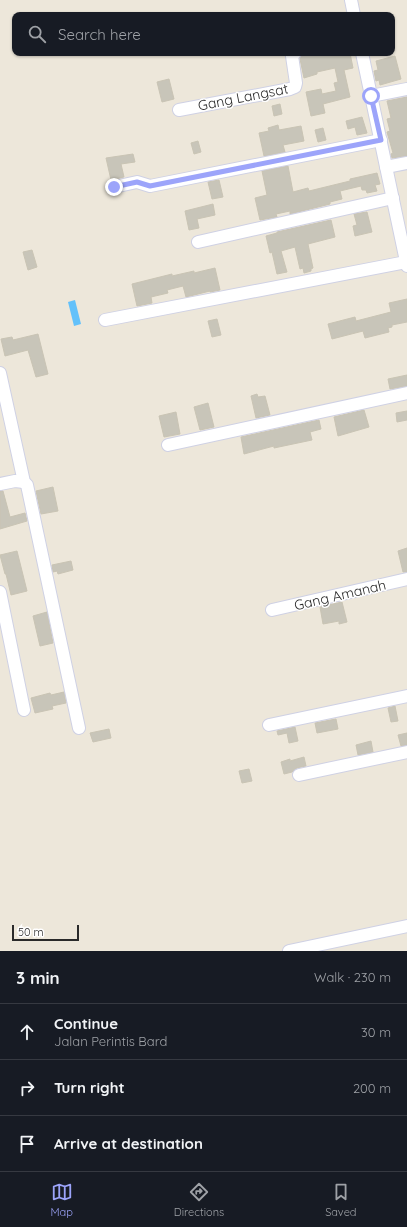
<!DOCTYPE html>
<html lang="en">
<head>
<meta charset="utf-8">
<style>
	:root { --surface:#171b24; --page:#20242c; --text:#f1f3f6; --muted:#9ea1a6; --line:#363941; --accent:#9ca4fa }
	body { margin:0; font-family:Quicksand,sans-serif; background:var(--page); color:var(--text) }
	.scale { position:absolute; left:12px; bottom:10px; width:67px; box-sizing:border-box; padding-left:4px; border:2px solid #2a2a2a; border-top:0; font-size:11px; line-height:14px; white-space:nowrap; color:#2a2a2a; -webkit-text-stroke:3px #fff; paint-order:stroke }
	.stop { position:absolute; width:12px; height:12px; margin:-9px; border:3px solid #9ca4fa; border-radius:50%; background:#fff }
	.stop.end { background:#9ca4fa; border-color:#fff; box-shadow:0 1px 4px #0008 }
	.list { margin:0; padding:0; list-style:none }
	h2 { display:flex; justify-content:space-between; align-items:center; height:52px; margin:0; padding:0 16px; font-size:17px }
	h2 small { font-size:13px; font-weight:400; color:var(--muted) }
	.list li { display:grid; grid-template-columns:26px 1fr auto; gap:12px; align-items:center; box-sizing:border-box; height:56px; padding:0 16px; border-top:1px solid var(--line) }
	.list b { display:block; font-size:15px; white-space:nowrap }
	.list p { margin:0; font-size:13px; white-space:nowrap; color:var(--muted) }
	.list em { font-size:13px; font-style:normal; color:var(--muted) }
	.icon { flex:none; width:22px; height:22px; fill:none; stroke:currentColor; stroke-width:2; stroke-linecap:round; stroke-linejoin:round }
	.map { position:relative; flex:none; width:407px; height:951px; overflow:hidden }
	.search { position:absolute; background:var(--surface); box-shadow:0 1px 3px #0004; left:12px; right:12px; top:12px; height:44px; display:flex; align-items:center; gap:10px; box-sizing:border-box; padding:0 14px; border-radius:8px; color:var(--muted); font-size:15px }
	.sheet { height:220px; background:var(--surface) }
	nav { display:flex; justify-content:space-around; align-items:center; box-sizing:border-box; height:56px; border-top:1px solid var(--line); background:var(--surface); font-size:11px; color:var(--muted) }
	nav a { display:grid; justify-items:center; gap:2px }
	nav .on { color:var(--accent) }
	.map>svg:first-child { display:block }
	.water { fill:#63c1fa }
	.building { fill:#c8c5b9; stroke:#c9c4b4 }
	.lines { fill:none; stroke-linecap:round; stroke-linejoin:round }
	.minor-casing { stroke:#cfd1e4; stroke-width:14 }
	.minor { stroke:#fff; stroke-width:12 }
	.route { stroke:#9ca4fa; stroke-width:5 }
	.labels { text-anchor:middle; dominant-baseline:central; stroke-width:3; stroke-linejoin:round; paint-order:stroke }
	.street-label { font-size:14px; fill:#2a2a2a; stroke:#fff }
</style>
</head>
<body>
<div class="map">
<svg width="407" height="951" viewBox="0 0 407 951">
	<rect width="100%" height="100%" fill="#ede7da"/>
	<path class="water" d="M75 300 81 324 74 326 68 302Z"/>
	<g class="building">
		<path d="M312 53H350L353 68 344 70 350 97 323 104 325 113 311 116 306 92 321 89 322 94 336 91 334 83 338 82 335 68 317 72V74L304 78 300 59 302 55Z"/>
		<path d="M395 56 401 79 380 85 379 80 376 81 374 71 378 70 376 61Z"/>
		<path d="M169 79 174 99 162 102 157 82Z"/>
		<path d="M407 97V156L392 158 391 154 393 153 387 132 390 131 387 119 391 118 387 101Z"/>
		<path d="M280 104 282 114 274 116 272 106Z"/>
		<path d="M362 117 367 133 357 135 355 127 348 129 346 121Z"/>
		<path d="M278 125 279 130 301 126 304 141 283 145 285 152 264 156 259 133 269 131 268 128Z"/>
		<path d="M323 128 326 140 318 142 315 130Z"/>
		<path d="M198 141 201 152 194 154 191 143Z"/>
		<path d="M133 154 135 162 121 164 124 177 111 180 106 158Z"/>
		<path d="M288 166 293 192 308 188 309 191 350 181V179L377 173 380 184 375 185 377 191 367 193 366 190H362L361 186 340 191 342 199 330 202V204L290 214V211L276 214 277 217 260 220 255 198 267 195 262 171Z"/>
		<path d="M219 180 223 197 212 199 208 182Z"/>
		<path d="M213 204 215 215 197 219 199 228 189 230 185 211Z"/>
		<path d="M367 212 372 232 355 236 353 226 357 225 354 214Z"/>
		<path d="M331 220 335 237 308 244 313 268 311 269V271L304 273 303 268 300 269 295 247 281 251 287 272 277 274 272 252 270 253 266 236 277 233V232Z"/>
		<path d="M32 250 37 267 28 270 23 252Z"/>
		<path d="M215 268 220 290 210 292V291L186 297 183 286 167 290 168 293 151 297 152 303 137 306 132 284 172 274V276L194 271V273Z"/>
		<path d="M407 299V322L392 325V327L388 328 389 332 365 338 363 331 332 339 328 324 355 317 356 321 391 312 389 303Z"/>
		<path d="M217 319 221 335 212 337 208 321Z"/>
		<path d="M38 334 48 374 36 377 28 350 5 356 1 339 12 337 13 340Z"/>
		<path d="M407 375V386L390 389 388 379Z"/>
		<path d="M257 394 258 397 265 396 270 415 256 418 251 396Z"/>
		<path d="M208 403 214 427 200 430 194 407Z"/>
		<path d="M364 410 369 427 338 436 334 417Z"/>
		<path d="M407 411V420L397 422 396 413Z"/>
		<path d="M176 412 180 434 164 437 159 416Z"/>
		<path d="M319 420 321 429 310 432 312 440 274 448V446L244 454 241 437Z"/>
		<path d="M53 487 58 511 41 514 36 491Z"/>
		<path d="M0 491H3L10 517 25 513 27 521 0 529Z"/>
		<path d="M407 548V572H403L398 551Z"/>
		<path d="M17 551 27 591 11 595 6 574H5L0 555Z"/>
		<path d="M71 561 73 570 58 574 57 571 53 572 52 565Z"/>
		<path d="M342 602 347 622 339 624V621L323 624 320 607Z"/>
		<path d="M47 612 53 643 40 646 33 616Z"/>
		<path d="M64 692 66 703 52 706 53 709 35 713 31 698 50 693 51 695Z"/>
		<path d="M395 706 398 721 391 722 388 708Z"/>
		<path d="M336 719 338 729 317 733 315 723Z"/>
		<path d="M295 727 298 741 289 743 287 733 278 735 277 731Z"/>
		<path d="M109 729 111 738 93 742 90 733Z"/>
		<path d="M407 733V745L401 746 398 735Z"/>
		<path d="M371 741 373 752 358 755 356 745Z"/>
		<path d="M304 757 306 766 297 768 292 772 284 774 281 762 290 759V761Z"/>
		<path d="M249 769 252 781 242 783 239 771Z"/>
	</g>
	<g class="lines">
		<defs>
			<g id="minor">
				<path d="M351 0 354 15"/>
				<path d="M362 53 407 266"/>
				<path d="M371 96 407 89"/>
				<path d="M179 110 290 89 295 87 296 83 292 56 295 53"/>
				<path d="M386 167 407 163"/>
				<path d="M114 187 137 182 150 186 381 140"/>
				<path d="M198 242 393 198"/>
				<path d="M105 320 406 262"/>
				<path d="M0 373 24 482 27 485 79 728"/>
				<path d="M168 445 407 393"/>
				<path d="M0 484 15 481 24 482"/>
				<path d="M0 592 24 710"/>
				<path d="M272 610 407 579"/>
				<path d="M269 725 407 696"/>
				<path d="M299 775 407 752"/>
				<path d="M289 951 407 926"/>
			</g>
		</defs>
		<use href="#minor" class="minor-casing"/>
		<use href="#minor" class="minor"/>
	</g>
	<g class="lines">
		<path class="route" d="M114 187 137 182 150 186 381 140 371 96"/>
	</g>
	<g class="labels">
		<g class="street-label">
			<text transform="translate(243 97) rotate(-11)">Gang Langsat</text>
			<text transform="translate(340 595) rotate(-13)">Gang Amanah</text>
		</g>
	</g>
</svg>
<div class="scale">50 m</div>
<div class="stop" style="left:371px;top:96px"></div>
<div class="stop end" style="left:114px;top:187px"></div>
<div class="search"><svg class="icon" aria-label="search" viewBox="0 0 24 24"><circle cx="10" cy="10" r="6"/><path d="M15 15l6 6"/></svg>Search here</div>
</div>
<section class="sheet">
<h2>3 min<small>Walk · 230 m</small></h2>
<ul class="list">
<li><svg class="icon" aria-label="ahead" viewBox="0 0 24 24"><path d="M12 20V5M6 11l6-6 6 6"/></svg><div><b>Continue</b><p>Jalan Perintis Bard</p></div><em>30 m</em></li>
<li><svg class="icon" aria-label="right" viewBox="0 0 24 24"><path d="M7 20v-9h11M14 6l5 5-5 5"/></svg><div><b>Turn right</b></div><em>200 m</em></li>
<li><svg class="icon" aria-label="arrive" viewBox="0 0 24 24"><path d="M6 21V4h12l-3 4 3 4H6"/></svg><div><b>Arrive at destination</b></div></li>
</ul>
</section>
<nav>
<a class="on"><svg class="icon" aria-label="map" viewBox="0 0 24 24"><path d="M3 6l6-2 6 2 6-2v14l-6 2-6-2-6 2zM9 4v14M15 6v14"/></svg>Map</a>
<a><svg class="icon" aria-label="directions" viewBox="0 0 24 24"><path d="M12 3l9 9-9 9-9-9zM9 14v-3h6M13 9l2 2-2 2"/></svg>Directions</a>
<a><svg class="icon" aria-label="saved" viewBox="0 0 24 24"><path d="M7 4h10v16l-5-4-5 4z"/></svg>Saved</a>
</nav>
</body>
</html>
